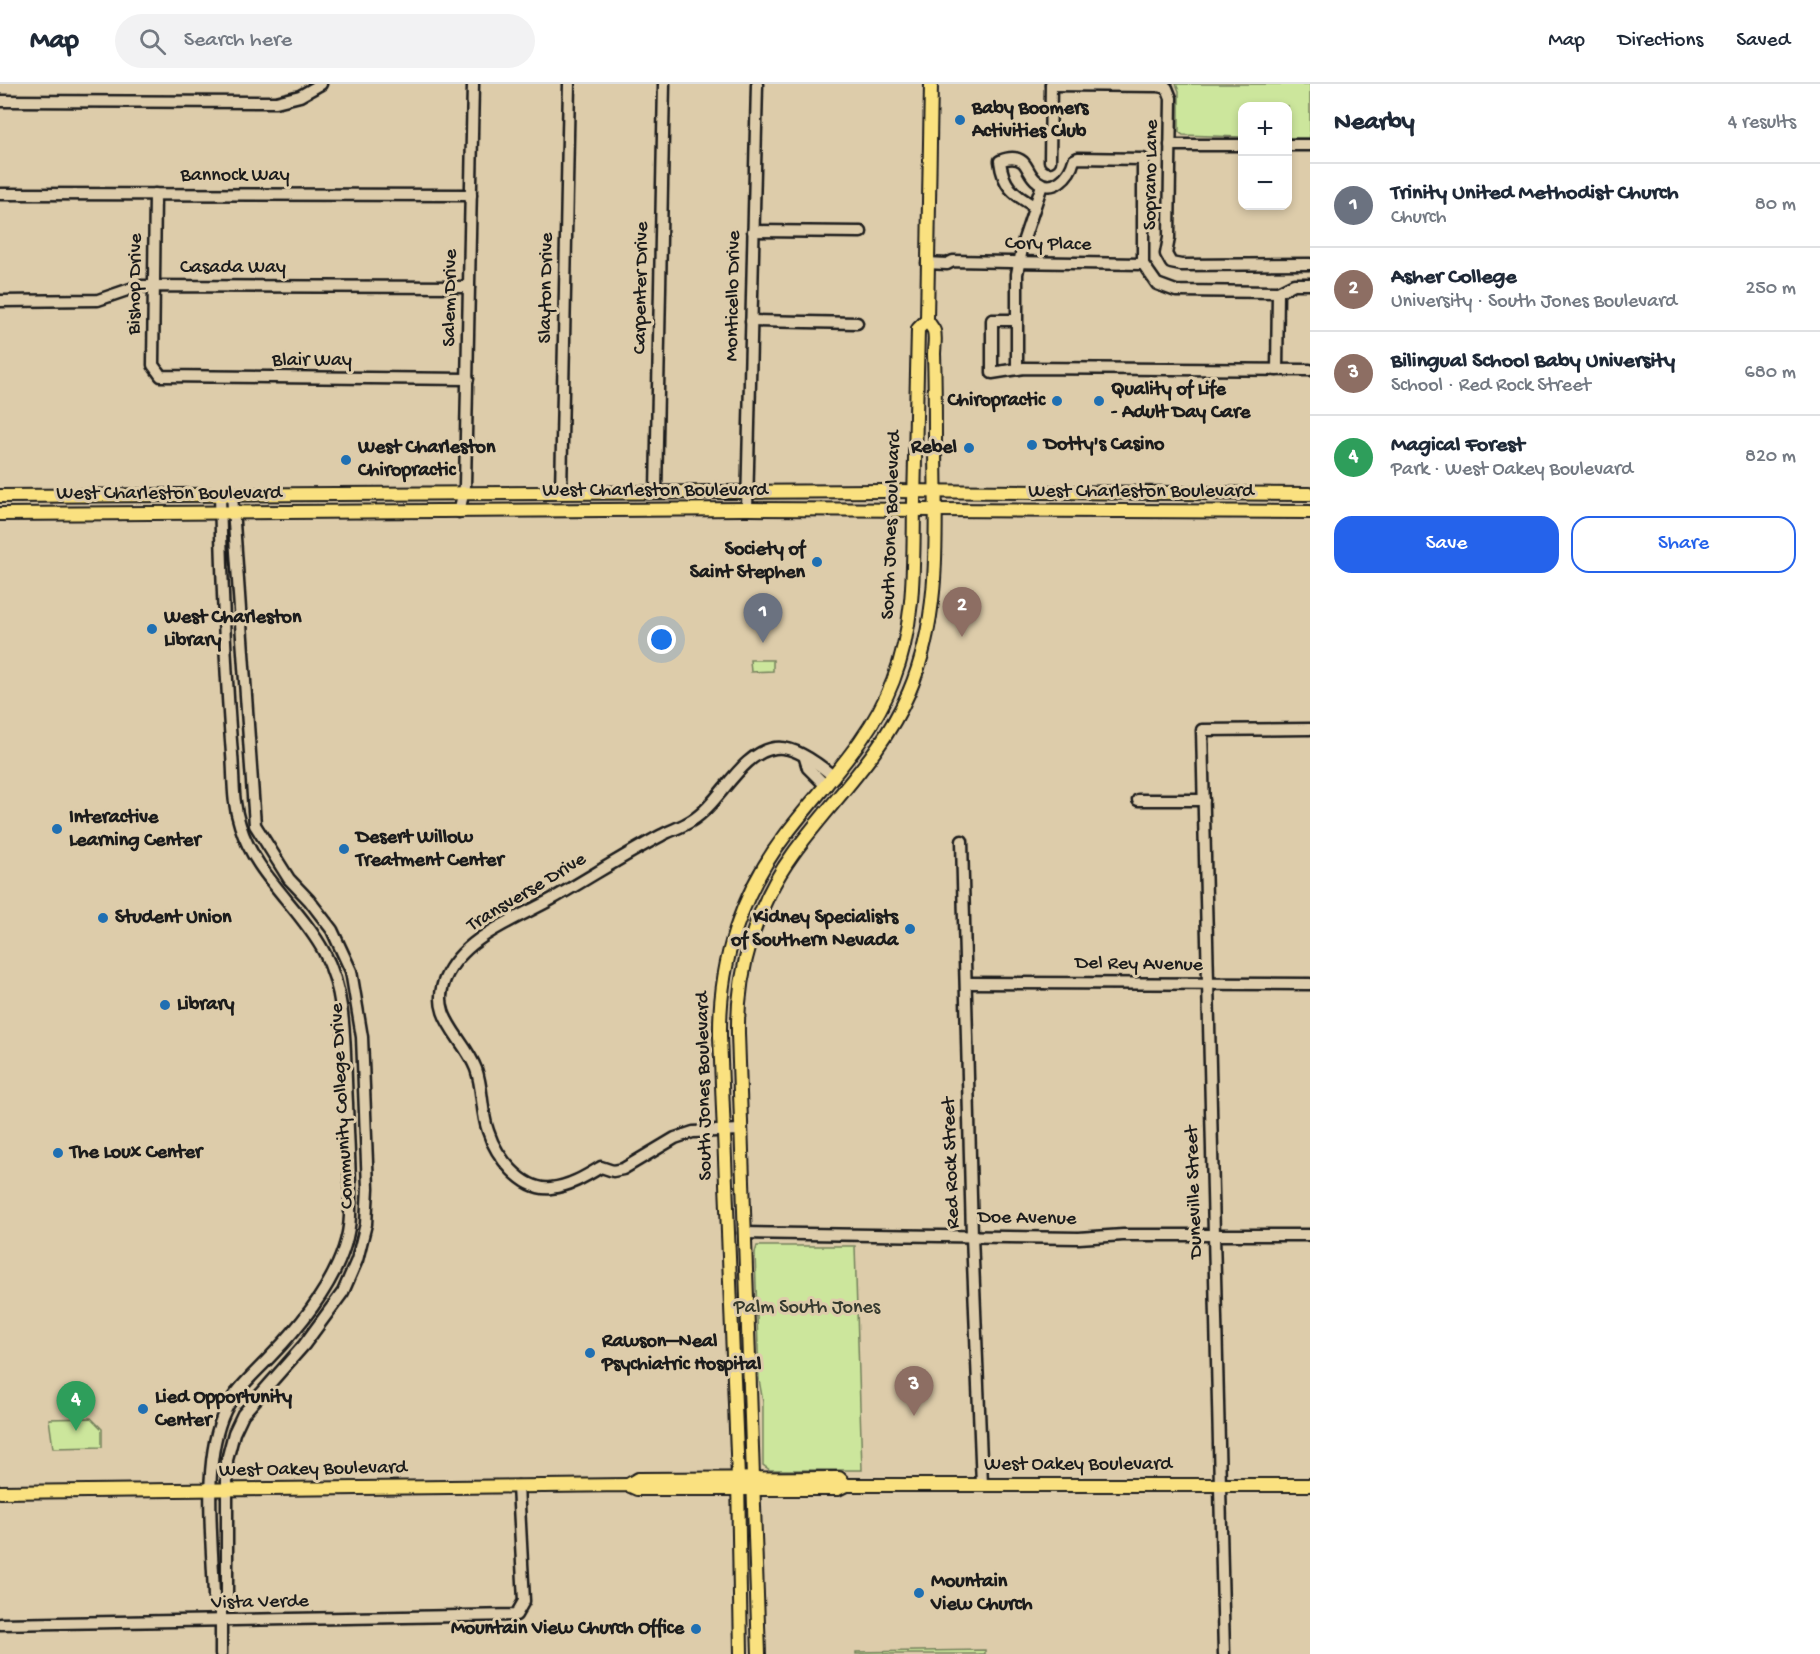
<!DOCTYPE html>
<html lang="en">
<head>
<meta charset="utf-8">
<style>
	:root { --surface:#fff; --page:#f2f2f3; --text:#1f2937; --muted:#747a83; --line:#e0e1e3; --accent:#2563eb }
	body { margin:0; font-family:"Gochi Hand",sans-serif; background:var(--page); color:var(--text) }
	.controls { position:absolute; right:18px; top:18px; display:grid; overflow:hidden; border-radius:12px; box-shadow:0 3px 9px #0003 }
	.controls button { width:54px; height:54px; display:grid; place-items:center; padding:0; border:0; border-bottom:2px solid var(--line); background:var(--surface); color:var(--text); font:30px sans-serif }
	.you { position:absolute; left:662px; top:556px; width:21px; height:21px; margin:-15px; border:4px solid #fff; border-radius:50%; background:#1a73e8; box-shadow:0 0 0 9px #1a73e833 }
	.badge { display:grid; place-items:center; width:39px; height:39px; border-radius:50%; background:var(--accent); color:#fff; font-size:20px; font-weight:700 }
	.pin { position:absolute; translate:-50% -50px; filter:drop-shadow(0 2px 3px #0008) }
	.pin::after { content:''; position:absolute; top:32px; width:21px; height:18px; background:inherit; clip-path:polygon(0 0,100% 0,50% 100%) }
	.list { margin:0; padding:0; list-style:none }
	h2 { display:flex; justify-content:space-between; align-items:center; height:78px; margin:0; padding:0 24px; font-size:26px }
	h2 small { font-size:20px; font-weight:400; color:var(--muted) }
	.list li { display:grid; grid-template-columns:39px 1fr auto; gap:18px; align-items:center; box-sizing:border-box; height:84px; padding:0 24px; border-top:2px solid var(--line) }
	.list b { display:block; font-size:22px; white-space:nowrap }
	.list p { margin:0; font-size:20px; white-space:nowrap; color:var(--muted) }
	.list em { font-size:20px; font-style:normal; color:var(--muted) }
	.actions { display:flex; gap:12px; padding:18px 24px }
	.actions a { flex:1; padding:14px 0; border:2px solid var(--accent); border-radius:18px; text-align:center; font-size:21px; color:var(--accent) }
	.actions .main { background:var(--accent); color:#fff }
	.icon { flex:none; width:33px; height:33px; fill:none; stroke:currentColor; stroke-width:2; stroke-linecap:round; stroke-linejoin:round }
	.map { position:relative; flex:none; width:1310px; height:1570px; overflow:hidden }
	header { display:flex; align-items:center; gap:36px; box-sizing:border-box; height:84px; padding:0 30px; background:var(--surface); border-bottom:2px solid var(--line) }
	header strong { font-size:28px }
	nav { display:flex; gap:33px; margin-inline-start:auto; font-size:21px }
	.search { width:420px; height:54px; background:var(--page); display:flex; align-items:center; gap:15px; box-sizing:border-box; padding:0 21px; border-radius:33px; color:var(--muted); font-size:22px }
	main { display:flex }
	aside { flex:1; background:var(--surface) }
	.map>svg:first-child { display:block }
	.green { fill:#cce69c; stroke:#74815c; stroke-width:1.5 }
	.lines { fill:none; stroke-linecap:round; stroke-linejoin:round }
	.minor-casing { stroke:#1c1c1c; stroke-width:15 }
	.major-casing { stroke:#1c1c1c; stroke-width:16 }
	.minor { stroke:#dca; stroke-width:10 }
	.major { stroke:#fae180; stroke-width:12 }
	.poi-dot { fill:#1f6fb2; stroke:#dca; stroke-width:2 }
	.labels { text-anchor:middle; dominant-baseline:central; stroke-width:6; stroke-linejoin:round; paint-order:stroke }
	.poi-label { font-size:20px; font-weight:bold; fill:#1c1c1c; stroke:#dca; text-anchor:start }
	.street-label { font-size:20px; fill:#1c1c1c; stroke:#dca }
	.park-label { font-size:20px; fill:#363a2f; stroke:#dca }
</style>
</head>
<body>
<header>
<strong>Map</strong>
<div class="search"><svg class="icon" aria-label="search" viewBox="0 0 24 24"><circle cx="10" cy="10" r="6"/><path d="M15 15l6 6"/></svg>Search here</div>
<nav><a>Map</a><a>Directions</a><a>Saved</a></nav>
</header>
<main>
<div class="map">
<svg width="1310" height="1570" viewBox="0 0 1310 1570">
	<rect width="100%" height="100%" fill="#dca"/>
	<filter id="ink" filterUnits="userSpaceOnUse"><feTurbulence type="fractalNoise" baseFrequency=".0167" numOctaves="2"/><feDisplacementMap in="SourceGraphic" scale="12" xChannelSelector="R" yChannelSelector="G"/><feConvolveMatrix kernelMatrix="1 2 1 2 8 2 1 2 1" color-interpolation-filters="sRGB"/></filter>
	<g filter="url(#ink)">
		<g class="green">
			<path d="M1176 0H1310V54H1288V22H1242V53L1183 51 1179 48V7Z"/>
			<path d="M773 576V587L751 588 750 576Z"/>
			<path d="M757 1162H855L862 1386H770L763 1381V1318L759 1296 755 1169Z"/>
			<path d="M91 1334 102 1345V1363L53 1364 49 1335Z"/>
			<path d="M985 1566V1570H856V1568Z"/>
		</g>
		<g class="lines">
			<defs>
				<g id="minor">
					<path d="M1051 1 1158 2 1167 4 1171 14 1169 154 1166 170 1171 179 1181 181 1310 180"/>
					<path d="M0 17 276 18 300 12 321 0"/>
					<path d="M1170 61H1242"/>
					<path d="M1288 61H1310"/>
					<path d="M1050 77 1051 0"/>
					<path d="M0 110 471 111"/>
					<path d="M155 110 153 281 161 292 468 295"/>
					<path d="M1034 122C1013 110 1003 102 1000 77 1007 74 1016 72 1023 78 1028 83 1030 92 1037 97 1053 110 1070 92 1074 76L1078 74 1143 75V180L1157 200 1176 207 1278 208 1294 200H1310"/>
					<path d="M753 147 861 148"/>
					<path d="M927 179 947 180 953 177 1143 180"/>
					<path d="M0 217 98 216 139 202 469 203"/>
					<path d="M1016 236H992V289L1024 284 1310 286"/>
					<path d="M751 237 857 239"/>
					<path d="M1017 285V190L1024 155 1042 101"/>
					<path d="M1277 286 1278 208"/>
					<path d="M656 408 664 0"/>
					<path d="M561 409 569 0"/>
					<path d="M220 410C222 497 225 584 232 670 234 695 232 717 240 741 255 791 300 823 324 868 348 912 344 970 347 1019 348 1056 351 1094 350 1132 348 1184 305 1237 270 1273 254 1290 235 1306 225 1327 201 1377 213 1459 214 1514L221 1526V1570"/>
					<path d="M747 425 757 0"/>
					<path d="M459 428 465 402 473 0"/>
					<path d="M805 674 808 684 826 702"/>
					<path d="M1138 716H1204"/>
					<path d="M962 757 972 1152 982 1401"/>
					<path d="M967 899 1310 900"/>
					<path d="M741 1046 693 1048 675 1054 623 1085 613 1087 601 1083C586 1092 570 1102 551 1104 522 1107 496 1072 488 1047 481 1028 483 1004 476 985 464 953 429 933 445 895 463 853 515 836 552 815 589 794 624 771 662 751 671 746 682 743 691 737 720 720 740 669 775 664 794 661 820 681 834 693"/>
					<path d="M744 1149 1079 1154 1123 1151H1310"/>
					<path d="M221 1526 227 1514V1376L234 1349 243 1330 304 1261 343 1208 357 1176 366 1140 368 1104 362 953 351 887 332 846 309 816 289 795 255 741 232 410"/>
					<path d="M0 1540 516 1531 524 1517 518 1402"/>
					<path d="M1224 1570 1202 646 1310 645"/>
				</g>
				<g id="major">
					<path d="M0 412 887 407 1310 410"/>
					<path d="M0 430 747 425 1310 428"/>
					<path d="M628 1401 638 1395 839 1394 846 1401"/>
					<path d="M0 1408 628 1401 637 1405H838L846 1401H1310"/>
					<path d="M741 1570 738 1394 720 952C719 878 741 808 787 749 825 699 870 657 893 597 916 538 913 480 914 418 915 360 917 303 918 245L927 236"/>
					<path d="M759 1570 738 949C737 886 756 821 793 770 833 715 882 671 909 608 943 529 935 440 935 357 935 328 935 299 934 270 934 263 936 254 934 247 933 244 929 240 927 236L931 0"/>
				</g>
			</defs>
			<use href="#minor" class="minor-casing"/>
			<use href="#major" class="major-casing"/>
			<use href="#minor" class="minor"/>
			<use href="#major" class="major"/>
		</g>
	</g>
	<g class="poi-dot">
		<circle cx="960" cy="36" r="6"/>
		<circle cx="1057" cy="317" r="6"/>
		<circle cx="1099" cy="317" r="6"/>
		<circle cx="1032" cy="361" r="6"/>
		<circle cx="969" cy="364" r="6"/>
		<circle cx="346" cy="376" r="6"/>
		<circle cx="817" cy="478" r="6"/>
		<circle cx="152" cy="545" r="6"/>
		<circle cx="57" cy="745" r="6"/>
		<circle cx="344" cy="765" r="6"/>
		<circle cx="103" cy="834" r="6"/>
		<circle cx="910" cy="845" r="6"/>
		<circle cx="165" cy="921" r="6"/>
		<circle cx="58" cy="1069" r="6"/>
		<circle cx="590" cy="1269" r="6"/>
		<circle cx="143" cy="1325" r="6"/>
		<circle cx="919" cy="1509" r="6"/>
		<circle cx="696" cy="1545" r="6"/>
	</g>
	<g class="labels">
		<g class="poi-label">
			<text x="972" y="25">Baby Boomers<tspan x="972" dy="23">Activities Club</tspan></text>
			<text x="1111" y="306">Quality of Life<tspan x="1111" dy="23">- Adult Day Care</tspan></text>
			<text x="1045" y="317" text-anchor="end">Chiropractic</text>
			<text x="1044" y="361">Dotty's Casino</text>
			<text x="358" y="364">West Charleston<tspan x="358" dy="23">Chiropractic</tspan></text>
			<text x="957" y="364" text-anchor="end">Rebel</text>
			<text x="805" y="466" text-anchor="end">Society of<tspan x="805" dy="23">Saint Stephen</tspan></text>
			<text x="164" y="534">West Charleston<tspan x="164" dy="23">Library</tspan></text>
			<text x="69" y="734">Interactive<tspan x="69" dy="23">Learning Center</tspan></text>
			<text x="356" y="754">Desert Willow<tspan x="356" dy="23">Treatment Center</tspan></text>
			<text x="115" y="834">Student Union</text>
			<text x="898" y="834" text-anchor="end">Kidney Specialists<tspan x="898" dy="23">of Southern Nevada</tspan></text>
			<text x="177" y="921">Library</text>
			<text x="70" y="1069">The Loux Center</text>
			<text x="602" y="1258">Rawson–Neal<tspan x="602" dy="23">Psychiatric Hospital</tspan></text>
			<text x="155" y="1314">Lied Opportunity<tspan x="155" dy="23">Center</tspan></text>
			<text x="931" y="1498">Mountain<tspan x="931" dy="23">View Church</tspan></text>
			<text x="684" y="1545" text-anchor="end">Mountain View Church Office</text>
		</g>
		<g class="street-label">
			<text transform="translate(1152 91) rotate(-89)">Soprano Lane</text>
			<text x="235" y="92">Bannock Way</text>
			<text transform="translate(1048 161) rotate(1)">Cory Place</text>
			<text x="233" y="184">Casada Way</text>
			<text transform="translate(136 200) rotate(-89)">Bishop Drive</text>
			<text transform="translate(547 204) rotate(-89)">Slayton Drive</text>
			<text transform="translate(642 204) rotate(-89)">Carpenter Drive</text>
			<text transform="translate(734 212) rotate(-89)">Monticello Drive</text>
			<text transform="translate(451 214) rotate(-89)">Salem Drive</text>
			<text x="312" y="277">Blair Way</text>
			<text x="655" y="407">West Charleston Boulevard</text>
			<text x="1141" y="408">West Charleston Boulevard</text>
			<text x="169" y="410">West Charleston Boulevard</text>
			<text transform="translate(892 441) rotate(-88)">South Jones Boulevard</text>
			<text transform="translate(527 809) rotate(-31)">Transverse Drive</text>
			<text transform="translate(1139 881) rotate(1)">Del Rey Avenue</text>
			<text transform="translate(705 1002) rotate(-91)">South Jones Boulevard</text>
			<text transform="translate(343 1022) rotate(-93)">Community College Drive</text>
			<text transform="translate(952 1079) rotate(-92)">Red Rock Street</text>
			<text transform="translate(1195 1108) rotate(-92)">Duneville Street</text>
			<text transform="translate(1027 1135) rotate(1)">Doe Avenue</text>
			<text x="1078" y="1381">West Oakey Boulevard</text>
			<text transform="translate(313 1386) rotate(-1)">West Oakey Boulevard</text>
			<text transform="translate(260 1519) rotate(-1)">Vista Verde</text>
		</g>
		<g class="park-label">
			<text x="807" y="1224">Palm South Jones</text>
		</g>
	</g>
</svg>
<div class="controls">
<button>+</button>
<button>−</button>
</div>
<div class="you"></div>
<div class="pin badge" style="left:763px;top:559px;background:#6b7280">1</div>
<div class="pin badge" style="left:962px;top:553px;background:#8d6e63">2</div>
<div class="pin badge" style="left:914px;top:1332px;background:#8d6e63">3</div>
<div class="pin badge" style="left:76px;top:1347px;background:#2e9e5b">4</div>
</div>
<aside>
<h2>Nearby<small>4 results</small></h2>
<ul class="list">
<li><span class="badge" style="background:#6b7280">1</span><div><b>Trinity United Methodist Church</b><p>Church</p></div><em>80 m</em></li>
<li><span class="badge" style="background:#8d6e63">2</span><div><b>Asher College</b><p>University · South Jones Boulevard</p></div><em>250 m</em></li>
<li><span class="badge" style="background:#8d6e63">3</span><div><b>Bilingual School Baby University</b><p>School · Red Rock Street</p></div><em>680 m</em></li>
<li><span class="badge" style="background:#2e9e5b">4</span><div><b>Magical Forest</b><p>Park · West Oakey Boulevard</p></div><em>820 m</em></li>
</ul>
<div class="actions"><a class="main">Save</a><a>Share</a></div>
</aside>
</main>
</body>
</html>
